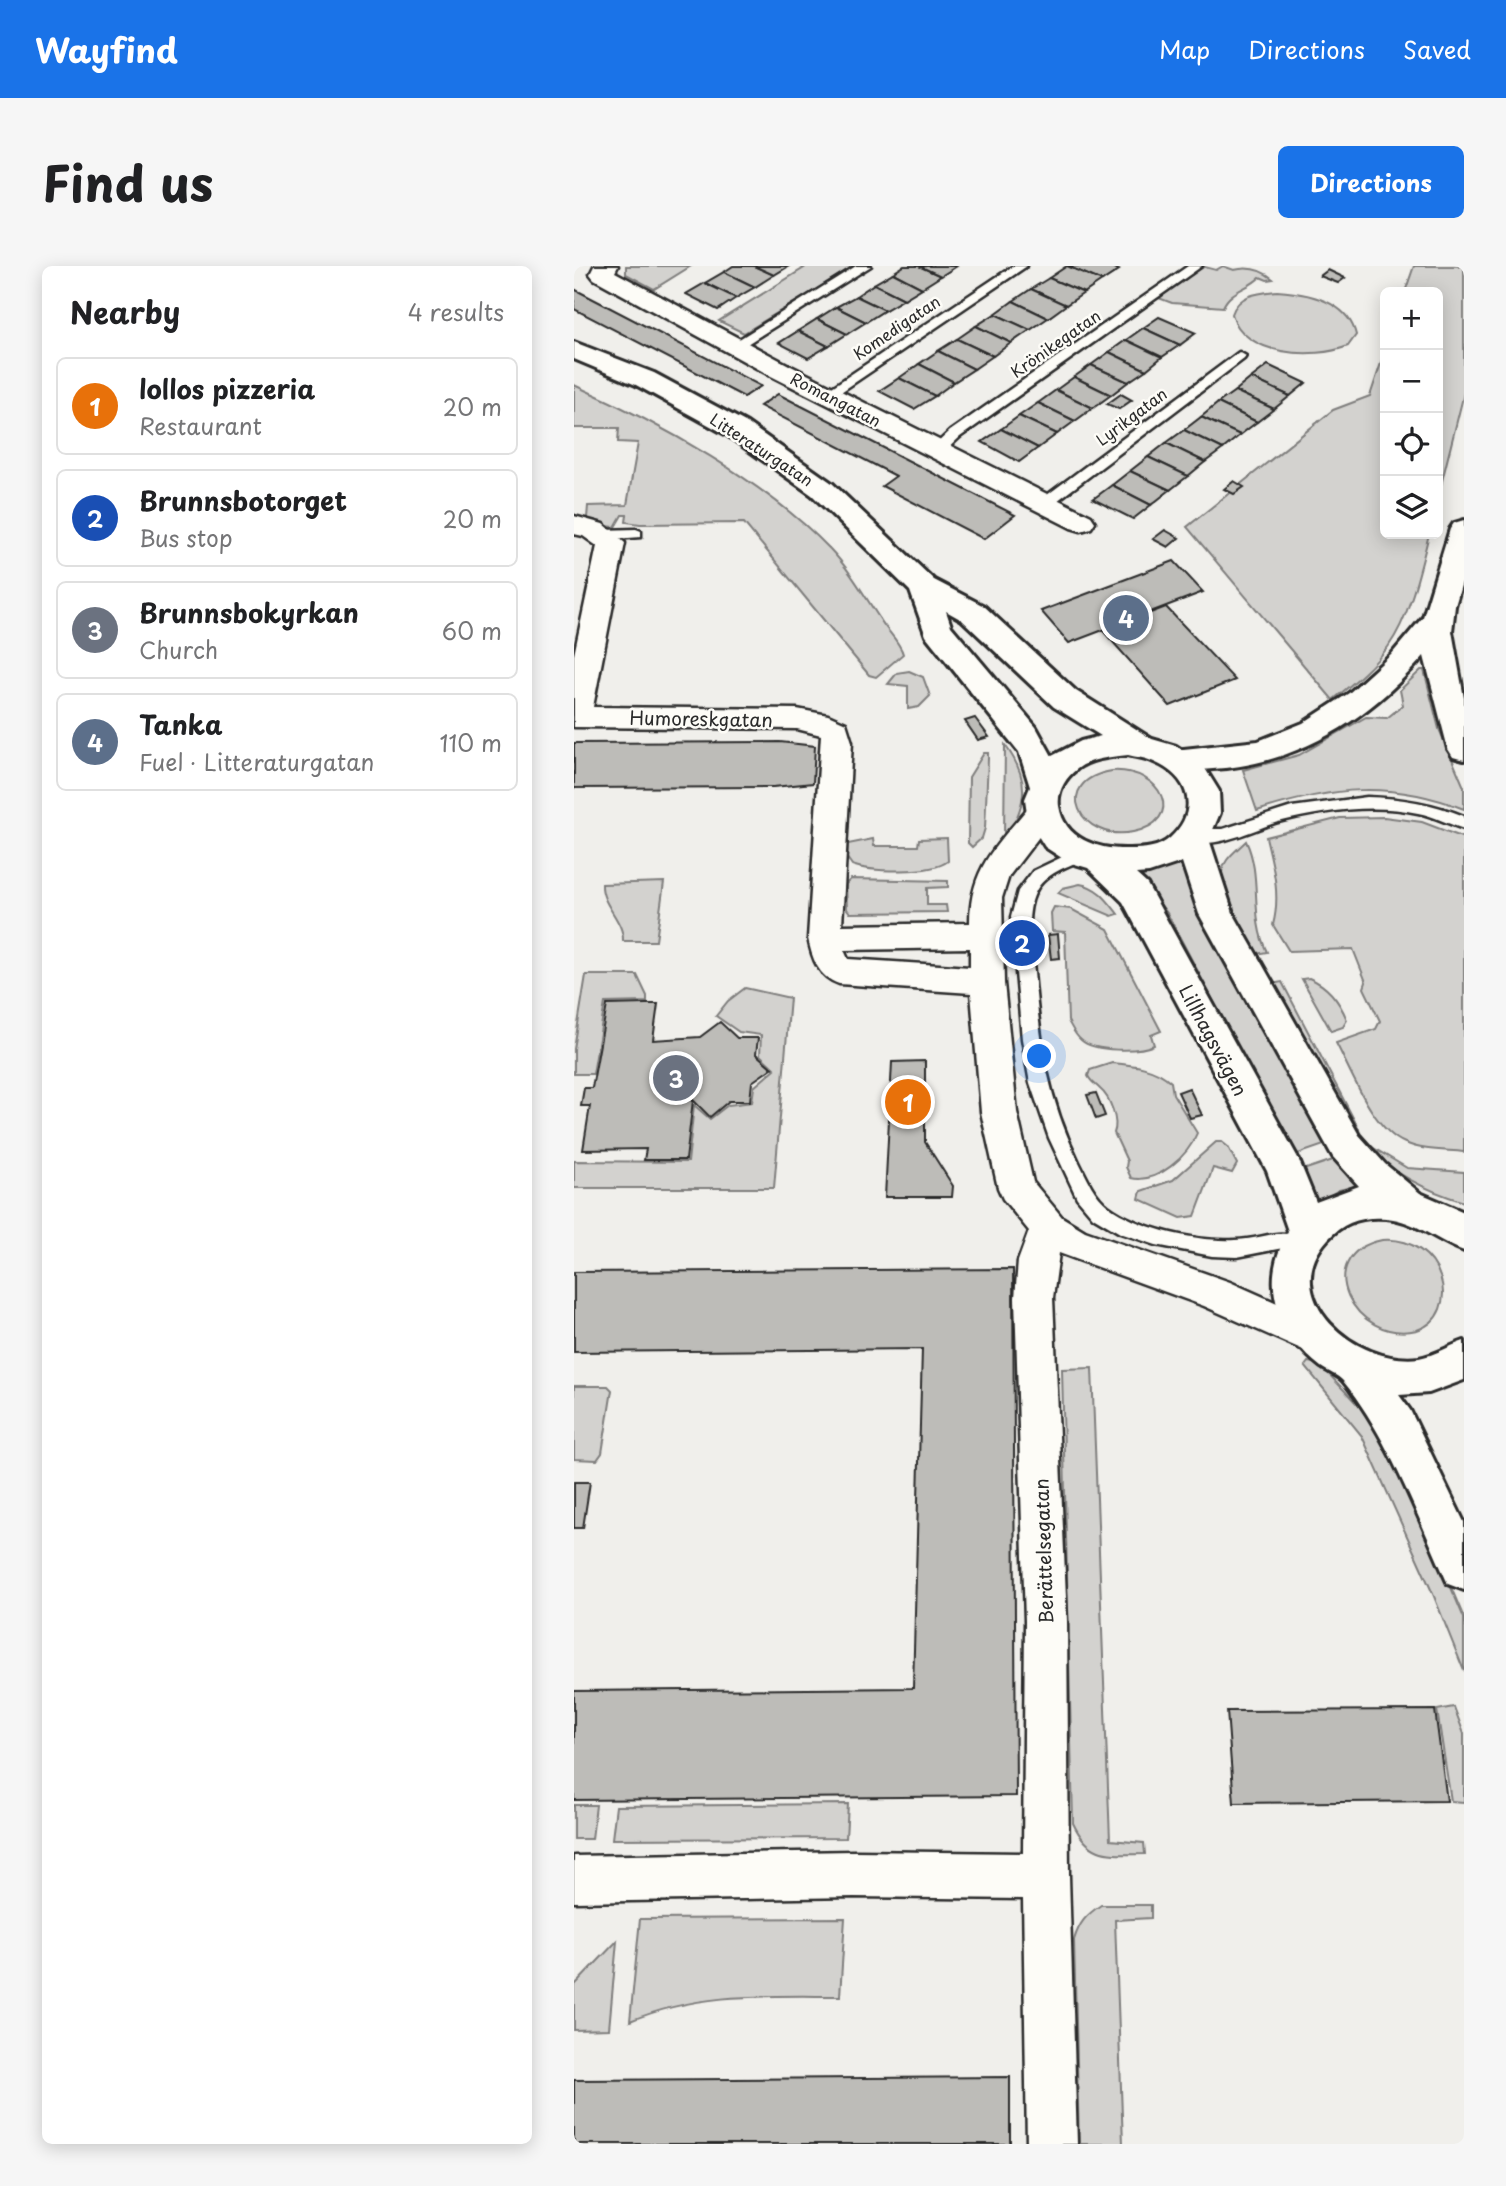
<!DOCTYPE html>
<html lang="en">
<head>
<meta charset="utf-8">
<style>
	:root { --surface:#fff; --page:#f6f6f6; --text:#202124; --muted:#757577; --line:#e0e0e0; --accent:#1a73e8 }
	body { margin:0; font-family:"Playpen Sans",sans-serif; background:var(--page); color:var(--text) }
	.controls { position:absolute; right:21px; top:21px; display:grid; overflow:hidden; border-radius:10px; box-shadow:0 4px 18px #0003 }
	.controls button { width:63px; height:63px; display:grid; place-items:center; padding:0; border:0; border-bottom:2px solid var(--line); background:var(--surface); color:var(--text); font:35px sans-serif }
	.you { position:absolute; left:466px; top:791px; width:24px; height:24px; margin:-18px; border:5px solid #fff; border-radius:50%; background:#1a73e8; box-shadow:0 0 0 10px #1a73e833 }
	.badge { display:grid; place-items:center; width:46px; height:46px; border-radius:50%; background:var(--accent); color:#fff; font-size:23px; font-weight:700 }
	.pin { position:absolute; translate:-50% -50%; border:4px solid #fff; box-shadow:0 2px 7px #0006 }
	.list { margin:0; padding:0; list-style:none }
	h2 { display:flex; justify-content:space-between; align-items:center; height:91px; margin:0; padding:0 28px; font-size:30px }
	h2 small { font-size:23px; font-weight:400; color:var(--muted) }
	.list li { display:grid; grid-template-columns:46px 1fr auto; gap:21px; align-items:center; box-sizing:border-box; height:98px; margin:0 14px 14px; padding:0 14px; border:2px solid var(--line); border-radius:10px }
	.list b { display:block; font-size:26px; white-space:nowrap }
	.list p { margin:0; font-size:23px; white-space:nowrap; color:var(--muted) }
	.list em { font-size:23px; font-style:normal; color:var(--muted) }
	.icon { flex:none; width:38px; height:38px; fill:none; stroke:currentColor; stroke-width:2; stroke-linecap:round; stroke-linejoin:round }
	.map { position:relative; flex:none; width:890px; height:1878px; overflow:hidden; border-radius:10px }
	header { display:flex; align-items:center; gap:42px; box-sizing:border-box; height:98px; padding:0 35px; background:var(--accent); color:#fff }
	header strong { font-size:33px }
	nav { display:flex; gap:38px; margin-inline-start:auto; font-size:24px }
	.intro { display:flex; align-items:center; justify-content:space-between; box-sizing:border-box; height:168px; padding:0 42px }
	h1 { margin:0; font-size:49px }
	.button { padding:18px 32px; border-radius:10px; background:var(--accent); color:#fff; font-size:24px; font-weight:700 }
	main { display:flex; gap:42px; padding:0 42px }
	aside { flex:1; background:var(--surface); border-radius:10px; box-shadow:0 4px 18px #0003 }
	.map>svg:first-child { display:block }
	.green { fill:#d3d2cf; stroke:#7f7e7d; stroke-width:2 }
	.building { fill:#bdbcb8; stroke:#2b2b2b; stroke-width:2 }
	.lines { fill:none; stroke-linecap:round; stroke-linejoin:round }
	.lane-casing { stroke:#2b2b2b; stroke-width:5 }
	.street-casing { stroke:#2b2b2b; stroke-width:5 }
	.secondary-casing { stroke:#2b2b2b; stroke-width:6 }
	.highway-casing { stroke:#2b2b2b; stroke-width:6 }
	.lane { fill:#fdfcf7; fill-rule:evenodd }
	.street { fill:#fdfcf7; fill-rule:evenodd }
	.secondary { fill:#fdfcf7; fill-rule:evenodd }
	.highway { fill:#fdfcf7; fill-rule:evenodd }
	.labels { text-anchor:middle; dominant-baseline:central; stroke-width:5; stroke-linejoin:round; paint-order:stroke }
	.far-street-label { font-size:16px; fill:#2b2b2b; stroke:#fdfcf7 }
	.street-label { font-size:19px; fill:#2b2b2b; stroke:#fdfcf7 }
</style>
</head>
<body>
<header>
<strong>Wayfind</strong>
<nav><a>Map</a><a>Directions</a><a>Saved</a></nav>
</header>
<div class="intro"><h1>Find us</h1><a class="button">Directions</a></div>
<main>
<aside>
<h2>Nearby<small>4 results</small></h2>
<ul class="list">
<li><span class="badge" style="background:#e8710a">1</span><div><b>lollos pizzeria</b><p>Restaurant</p></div><em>20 m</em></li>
<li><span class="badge" style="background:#1a4fb4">2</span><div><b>Brunnsbotorget</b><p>Bus stop</p></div><em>20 m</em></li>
<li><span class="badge" style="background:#6b7280">3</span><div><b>Brunnsbokyrkan</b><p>Church</p></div><em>60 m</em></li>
<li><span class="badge" style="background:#5c6f8a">4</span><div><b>Tanka</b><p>Fuel · Litteraturgatan</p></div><em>110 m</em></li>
</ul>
</aside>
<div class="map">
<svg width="890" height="1878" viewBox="0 0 890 1878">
	<rect width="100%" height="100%" fill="#f0efeb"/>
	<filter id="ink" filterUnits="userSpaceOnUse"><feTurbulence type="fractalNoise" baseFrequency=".0143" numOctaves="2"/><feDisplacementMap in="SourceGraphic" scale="14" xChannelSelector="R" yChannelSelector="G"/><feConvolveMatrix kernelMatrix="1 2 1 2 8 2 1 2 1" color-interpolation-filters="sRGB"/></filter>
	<g filter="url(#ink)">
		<g class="green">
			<path d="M52 0H117L80 23 52 8Z"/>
			<path d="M226 0H281L170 67 145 55 230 2Z"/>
			<path d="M627 0 642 4 649 0 660 4C675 0 687 3 699 13L693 14 686 11C675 23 656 24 649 41L598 37 582 31Z"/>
			<path d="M840 0H890V127L864 231V26H831Z"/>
			<path d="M703 25C734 27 774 35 782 69L774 80C740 94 669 90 658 48 665 28 684 27 703 25Z"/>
			<path d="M811 85V268H855C846 304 836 350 814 381 798 402 778 418 759 434L613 261 759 144 796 130Z"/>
			<path d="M0 119C85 157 192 216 256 283 276 304 290 329 306 353 312 364 326 376 329 388L302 411 295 409 170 257 66 258 52 256 53 249H48L41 261 22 259 13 252 14 240 53 239 64 177 44 176 45 162H0Z"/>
			<path d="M847 404H850L865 463 890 521V543C816 514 757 521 683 545L669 504 725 489 792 451 813 452 829 439 826 424Z"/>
			<path d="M335 405 349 411 356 430 345 441 334 443V420L314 418 323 407Z"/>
			<path d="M431 479C456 513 454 536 432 572L430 571Z"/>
			<path d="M410 487H414V493L411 562 408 572 398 581 394 577 395 511Z"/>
			<path d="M538 505C588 502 613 555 559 566 506 577 475 515 538 505Z"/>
			<path d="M810 551 848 556 890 572V886C871 884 849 885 831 877 799 864 778 807 762 777L802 763 806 755 790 722 792 716 779 683 715 685 699 659C707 629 699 600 692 571L766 552Z"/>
			<path d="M373 572 374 595C358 608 297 606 278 599L273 592 274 578 299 573 300 580H344L345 573Z"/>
			<path d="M672 575C689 611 675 651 693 686L682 688C668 665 634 621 653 594 658 587 666 581 672 575Z"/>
			<path d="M612 594 753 878 721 889 593 647 565 611Z"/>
			<path d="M277 613 374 615V621L353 622V639H372L373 646 276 647 273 643 272 618Z"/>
			<path d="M90 616 82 675H49C50 654 27 639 28 618Z"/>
			<path d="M506 618C524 621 533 634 544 648L538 650 484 627 489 622Z"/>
			<path d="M480 641 497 643 534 663 587 765 577 769 580 779C565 786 520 786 507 774 501 769 498 762 494 755L491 666 478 665 477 647Z"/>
			<path d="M12 709H63L73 730V736L31 737 19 808H0V783Z"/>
			<path d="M735 712C754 720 766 736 773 754L769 761 757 765 728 713Z"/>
			<path d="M708 716 785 863 777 862 697 718Z"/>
			<path d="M171 722 216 732 200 922H0V895L114 896 120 839 136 853 154 839 178 836 180 821 201 803 186 789 187 769 165 766 142 750 154 735Z"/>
			<path d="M538 797C560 799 581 801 597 816L599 828 623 867C614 890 584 918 557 912L552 901 553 895 540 867C545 855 536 831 526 823 521 818 517 816 514 810L516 804Z"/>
			<path d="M642 876H648L654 881 663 898 658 907 639 902 621 950 607 952 565 933 567 925 599 914Z"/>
			<path d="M798 881 833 902 890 906V936C853 925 820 908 792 882Z"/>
			<path d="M765 892 792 918 765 924 740 939 736 918 729 904Z"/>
			<path d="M808 974C870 969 890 1049 843 1064 780 1079 735 989 808 974Z"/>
			<path d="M734 1096 740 1097 752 1105 786 1141 807 1172 837 1227 890 1352V1405L859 1328 788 1170 731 1100Z"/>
			<path d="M518 1102 536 1574 570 1577 571 1588C535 1588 516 1593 499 1557L488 1103Z"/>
			<path d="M0 1120H34L38 1124 28 1187 23 1194 0 1193Z"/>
			<path d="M880 1441 890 1468V1536L877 1535 863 1444Z"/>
			<path d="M274 1538 272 1572 38 1573 42 1540Z"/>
			<path d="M0 1539H22L18 1573H0Z"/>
			<path d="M527 1639H577V1652L541 1654 549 1878H505L500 1674C505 1657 512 1649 527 1639Z"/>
			<path d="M271 1652 266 1730C192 1730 126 1726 56 1755L66 1653Z"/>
			<path d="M43 1675 35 1763 0 1764V1720Z"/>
		</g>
		<g class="building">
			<path d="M159 0H180L200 9 181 21 150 6Z"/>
			<path d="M180 0H215L200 9Z"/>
			<path d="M330 0H345L367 10 348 22 319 7Z"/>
			<path d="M345 0H383L367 10Z"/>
			<path d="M493 0H537L545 4 528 15Z"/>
			<path d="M493 0 528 15 510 27 475 12Z"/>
			<path d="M754 4 771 12 764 17 746 10Z"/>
			<path d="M150 6 181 21 162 32 131 17Z"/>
			<path d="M319 7 348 22 330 33 300 18Z"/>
			<path d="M475 12 510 27 492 39 457 23Z"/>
			<path d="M131 17 162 32 144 44 112 28Z"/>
			<path d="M300 18 330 33 311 44 282 30Z"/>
			<path d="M0 23 187 120 170 131 0 43Z"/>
			<path d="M457 23 492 39 474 52 439 35Z"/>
			<path d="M282 30 311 44 292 56 262 41Z"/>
			<path d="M439 35 474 52 456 64 421 48Z"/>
			<path d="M262 41 292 56 273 68 243 53Z"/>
			<path d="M421 48 456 64 437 77 402 60Z"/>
			<path d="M585 51 622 67 606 79 569 62Z"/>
			<path d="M243 53 273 68 254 80 224 65Z"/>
			<path d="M402 60 437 77 419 90 383 73Z"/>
			<path d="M569 62 606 79 588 91 552 74Z"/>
			<path d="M224 65 254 80 234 92 205 77Z"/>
			<path d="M383 73 419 90 400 103 364 85Z"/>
			<path d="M552 74 588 91 572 104 535 86Z"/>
			<path d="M364 85 400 103 380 116 345 98Z"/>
			<path d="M535 86 572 104 554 116 517 99Z"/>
			<path d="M345 98 380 116 361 130 325 112Z"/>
			<path d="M517 99 554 116 537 129 500 111Z"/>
			<path d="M694 99 732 117 716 130 677 112Z"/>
			<path d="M500 111 537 129 519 142 482 124Z"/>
			<path d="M325 112 361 130 340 143 305 125Z"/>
			<path d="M677 112 716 130 700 143 661 125Z"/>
			<path d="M482 124 519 142 501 155 464 137Z"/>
			<path d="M661 125 700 143 683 156 644 137Z"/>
			<path d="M204 128 441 249 410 273 308 220 322 210 186 140Z"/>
			<path d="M547 128 558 134 545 143 533 138Z"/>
			<path d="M464 137 501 155 483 168 445 150Z"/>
			<path d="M644 137 683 156 666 169 627 151Z"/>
			<path d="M445 150 483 168 464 182 427 163Z"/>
			<path d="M627 151 666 169 649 183 610 164Z"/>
			<path d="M427 163 464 182 445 196 408 176Z"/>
			<path d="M610 164 649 183 631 196 592 177Z"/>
			<path d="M592 177 631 196 614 210 574 191Z"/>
			<path d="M574 191 614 210 596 224 556 205Z"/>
			<path d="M556 205 596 224 577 239 538 219Z"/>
			<path d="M660 215 670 221 660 228 650 223Z"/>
			<path d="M538 219 577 239 559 253 519 233Z"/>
			<path d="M591 264 605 272 594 281 579 273Z"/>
			<path d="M600 295 629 326 495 377 467 345Z"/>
			<path d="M592 341 661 414 596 440 529 365Z"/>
			<path d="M401 452 415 471 404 474 391 455Z"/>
			<path d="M206 476 241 480 239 517 199 521 0 522V477Z"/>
			<path d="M484 668 486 692 477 693 474 669Z"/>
			<path d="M72 738H84L79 774 126 771 146 756 163 772H184L182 788 198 802 178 816 176 835H155L136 851 119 834 112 894H70L72 883 9 884 16 840H7L10 822H18L33 739Z"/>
			<path d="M351 795V876L379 920 378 931H311L318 796Z"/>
			<path d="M615 822 628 849 616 852 604 826Z"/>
			<path d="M522 827 531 850 522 853 513 829Z"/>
			<path d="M439 1003 442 1530 0 1534V1425L339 1422 348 1083 0 1086V1006Z"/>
			<path d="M0 1216H16L9 1262H0Z"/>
			<path d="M861 1444 873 1535 660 1537 653 1445Z"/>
			<path d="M436 1811V1878H0V1814Z"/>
		</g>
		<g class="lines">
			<defs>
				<g id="lane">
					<path d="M282 0H297L165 83 160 84 154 80Z"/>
					<path d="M439 0H453L258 132 253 133 246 129Z"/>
					<path d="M614 0H628L386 171 368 188H358V182L376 165Z"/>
					<path d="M665 86 672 90 670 93 475 241H465V235Z"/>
					<path d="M62 263 67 265V271L29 274 22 269 29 264Z"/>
					<path d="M793 531C827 532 858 537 890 550V563C874 558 860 550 844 547 798 537 749 545 704 556 685 561 627 591 613 569L621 563H649L718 541Z"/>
					<path d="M507 582 513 584 515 588 513 592C495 600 470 607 461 627 450 651 457 680 460 706 466 777 473 831 505 896 513 912 520 929 534 940 565 963 623 976 661 974 693 973 699 961 734 973L737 979 734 985 727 987 709 982 663 991 638 990 582 979 546 967 519 951 503 932 475 872 456 817 448 773 437 651 444 625 459 605Z"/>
				</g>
				<g id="street">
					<path d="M20 0H44L41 6 215 99 517 250 521 256 517 262 507 265 497 262 197 110 20 13 16 8Z"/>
					<path d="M0 250 29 258 51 277 19 441 223 443 254 449 272 457 278 476 268 659 396 657C396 600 424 579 457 538L468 535 479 538 484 546 435 610 428 632 430 717 443 846 459 916 488 951 511 965 656 1016 757 1061 762 1073 757 1085 743 1090 630 1040 485 987 479 1032 493 1355 495 1610 503 1878H453L449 1633 280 1631 0 1636V1590L280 1585 449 1587 451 1355 441 1032 444 995 455 965 429 933 424 922 407 846 397 727 265 718C244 711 238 692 234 672L247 469 223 463 0 461V389L23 280 9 270 0 268ZM396 682V701L274 693 270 684Z"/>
				</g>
				<path id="secondary" d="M0 76 80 107 173 157 258 217 360 314 410 340 502 425 578 473 602 480 627 496 645 525 646 547 635 573 659 647 785 869 811 898 846 927 890 946V985C862 975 843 955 812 952 789 950 769 956 754 973 701 1031 782 1100 845 1092 862 1089 875 1080 890 1075V1114L855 1127 825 1129 836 1144 890 1256V1324L874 1318C845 1254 814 1169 769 1115 764 1109 754 1106 747 1101 727 1086 712 1065 704 1042 695 1014 701 990 714 965L693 905 549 636 514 602 494 596 471 581 454 554 451 533 456 521 445 486 352 370 336 325 238 229 153 169 62 119 0 93ZM372 345 388 354 480 441 527 470 507 475 478 490 462 461 377 360ZM554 489C562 491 572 492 580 496 616 511 626 545 596 572 585 582 570 583 555 583 526 584 490 574 485 540 483 526 491 512 503 503 517 492 537 491 554 489ZM608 596 625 648 759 891 785 920 742 936 724 892 573 618 562 608 575 607Z"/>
				<path id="highway" d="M890 254V309L881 340 878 365 890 432V494L879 491 874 483 850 390C795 453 724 498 639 503 622 504 606 506 591 501L586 493 591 485 684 475 729 457 775 427 817 389 849 351 876 263 880 257Z"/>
			</defs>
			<use href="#lane" class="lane-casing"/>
			<use href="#street" class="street-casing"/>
			<use href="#secondary" class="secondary-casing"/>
			<use href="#highway" class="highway-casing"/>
			<use href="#lane" class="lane"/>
			<use href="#street" class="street"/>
			<use href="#secondary" class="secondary"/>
			<use href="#highway" class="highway"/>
		</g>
	</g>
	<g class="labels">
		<g class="far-street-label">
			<text transform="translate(322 61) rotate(-34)">Komedigatan</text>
			<text transform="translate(481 77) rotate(-35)">Krönikegatan</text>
			<text transform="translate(262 133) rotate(27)">Romangatan</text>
			<text transform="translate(557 150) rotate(-37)">Lyrikgatan</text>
			<text transform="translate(188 183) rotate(33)">Litteraturgatan</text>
		</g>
		<g class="street-label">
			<text transform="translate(127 452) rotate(1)">Humoreskgatan</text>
			<text transform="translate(640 774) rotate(62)">Lillhagsvägen</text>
			<text transform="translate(469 1285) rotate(-92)">Berättelsegatan</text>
		</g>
	</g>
</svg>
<div class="controls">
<button>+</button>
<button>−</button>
<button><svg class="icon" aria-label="locate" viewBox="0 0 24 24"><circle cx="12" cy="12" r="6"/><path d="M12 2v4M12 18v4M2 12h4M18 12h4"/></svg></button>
<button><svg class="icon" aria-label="layers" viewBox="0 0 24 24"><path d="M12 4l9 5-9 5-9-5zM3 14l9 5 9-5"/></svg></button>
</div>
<div class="you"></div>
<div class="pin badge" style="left:334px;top:836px;background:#e8710a">1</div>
<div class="pin badge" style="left:448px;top:677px;background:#1a4fb4">2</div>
<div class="pin badge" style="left:102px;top:812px;background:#6b7280">3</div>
<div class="pin badge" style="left:552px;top:352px;background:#5c6f8a">4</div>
</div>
</main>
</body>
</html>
